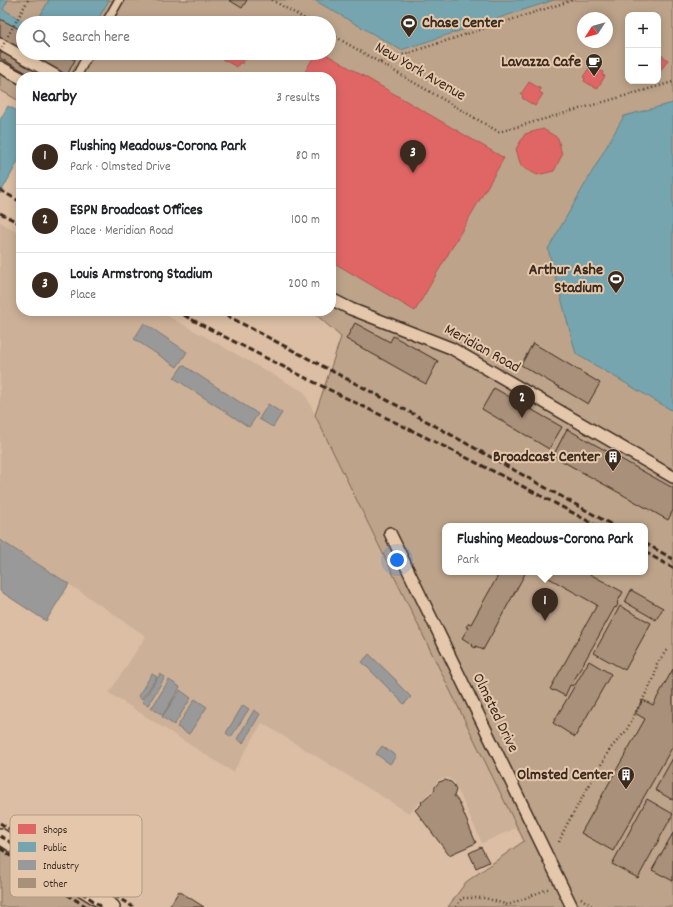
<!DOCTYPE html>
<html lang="en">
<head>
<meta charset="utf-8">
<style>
	:root { --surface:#fff; --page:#f2f2f2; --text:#202124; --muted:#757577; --line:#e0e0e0; --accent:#3b2a1e }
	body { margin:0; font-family:Dekko,sans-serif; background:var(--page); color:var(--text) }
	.controls { position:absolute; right:12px; top:12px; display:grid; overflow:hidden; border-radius:8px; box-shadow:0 2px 10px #0003 }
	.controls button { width:36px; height:36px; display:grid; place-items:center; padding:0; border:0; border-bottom:1px solid var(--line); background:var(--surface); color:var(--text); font:20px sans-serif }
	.compass { position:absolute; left:577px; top:12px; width:36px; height:36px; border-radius:50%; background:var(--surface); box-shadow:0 2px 10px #0003; rotate:234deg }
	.you { position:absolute; left:397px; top:560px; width:14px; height:14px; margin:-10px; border:3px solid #fff; border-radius:50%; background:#1a73e8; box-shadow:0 0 0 6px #1a73e833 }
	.badge { display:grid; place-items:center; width:26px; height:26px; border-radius:50%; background:var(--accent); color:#fff; font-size:13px; font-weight:700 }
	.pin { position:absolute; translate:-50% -33px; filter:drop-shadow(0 1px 2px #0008) }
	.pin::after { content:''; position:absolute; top:21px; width:14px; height:12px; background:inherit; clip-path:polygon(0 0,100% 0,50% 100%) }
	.popup { position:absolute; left:442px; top:523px; width:206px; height:52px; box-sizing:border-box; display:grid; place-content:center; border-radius:8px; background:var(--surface); filter:drop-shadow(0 1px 3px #0005); font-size:13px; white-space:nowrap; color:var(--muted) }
	.popup b { font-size:15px; color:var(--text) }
	.popup::after { content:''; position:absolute; left:50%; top:100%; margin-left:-8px; border:8px solid transparent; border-top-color:var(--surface) }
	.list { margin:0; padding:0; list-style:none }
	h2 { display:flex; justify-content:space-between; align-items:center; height:52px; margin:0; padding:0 16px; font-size:17px }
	h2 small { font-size:13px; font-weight:400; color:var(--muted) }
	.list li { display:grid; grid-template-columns:26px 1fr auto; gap:12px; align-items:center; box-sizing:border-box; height:64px; padding:0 16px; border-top:1px solid var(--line) }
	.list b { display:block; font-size:15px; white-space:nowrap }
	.list p { margin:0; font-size:13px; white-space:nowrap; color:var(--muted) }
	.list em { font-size:13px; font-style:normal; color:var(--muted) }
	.icon { flex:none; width:22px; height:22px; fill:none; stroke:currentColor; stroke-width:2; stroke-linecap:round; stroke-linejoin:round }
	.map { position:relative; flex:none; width:673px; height:907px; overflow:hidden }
	.search { position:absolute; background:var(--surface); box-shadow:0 2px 10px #0003; left:16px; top:16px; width:320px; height:44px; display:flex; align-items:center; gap:10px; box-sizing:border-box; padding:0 14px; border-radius:22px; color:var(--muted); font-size:15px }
	.panel { position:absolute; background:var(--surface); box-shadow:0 2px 10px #0003; left:16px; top:72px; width:320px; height:244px; border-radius:16px }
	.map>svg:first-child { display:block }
	.built { fill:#ccb097 }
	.green { fill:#bda38a; stroke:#7c6654; fill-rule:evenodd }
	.shops { fill:#e06666; stroke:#ae5450 }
	.public { fill:#76a5af; stroke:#648084 }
	.industry { fill:#999; stroke:#7d7874 }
	.building { fill:#a9907a; stroke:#3b2a1e }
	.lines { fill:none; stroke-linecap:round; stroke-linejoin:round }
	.pedestrian-casing { stroke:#3b2a1e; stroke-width:11 }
	.minor-casing { stroke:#3b2a1e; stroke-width:14 }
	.secondary-casing { stroke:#3b2a1e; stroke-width:18 }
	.path { stroke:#3b2a1e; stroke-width:2.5; stroke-dasharray:1 3; stroke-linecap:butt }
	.pedestrian { stroke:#e5c8ac; stroke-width:8 }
	.minor { stroke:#e5c8ac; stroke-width:11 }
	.secondary { stroke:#e5c8ac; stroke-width:15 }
	.rail { stroke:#3b2a1e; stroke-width:3; stroke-dasharray:6 3; stroke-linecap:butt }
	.path-bridge { stroke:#3b2a1e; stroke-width:2.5; stroke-dasharray:1 3; stroke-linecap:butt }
	.labels { text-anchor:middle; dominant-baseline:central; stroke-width:4; stroke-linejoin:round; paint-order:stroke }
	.poi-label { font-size:16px; font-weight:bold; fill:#3b2a1e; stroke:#e5c8ac; text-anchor:end }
	.street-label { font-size:16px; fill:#3b2a1e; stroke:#e5c8ac }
	.key { fill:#e5c8ac; stroke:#b29981; stroke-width:1 }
	.key-label { font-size:11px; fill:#3b2a1e }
</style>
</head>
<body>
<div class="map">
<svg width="673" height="907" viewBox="0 0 673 907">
	<rect width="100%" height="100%" fill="#dbbea4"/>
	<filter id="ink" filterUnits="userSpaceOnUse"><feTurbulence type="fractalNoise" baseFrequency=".025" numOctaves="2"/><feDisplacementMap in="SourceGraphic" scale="8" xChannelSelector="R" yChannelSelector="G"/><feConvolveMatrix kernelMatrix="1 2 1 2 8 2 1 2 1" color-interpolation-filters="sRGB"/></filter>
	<g filter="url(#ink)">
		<path class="built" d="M0 222 21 234V311H159L304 392 518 827 482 843 454 782 448 778 439 779 432 790 409 813 262 723 233 772 109 693 146 636 69 584 0 540Z"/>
		<g class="green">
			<path d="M0 0H673V907H448L466 882 524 841 315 415 341 337 312 311H331V77H21V102L0 90ZM628 15H658V81H628ZM583 18H607V42H583ZM23 23H329V53H23ZM445 526H645V572H445Z"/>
			<path d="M0 836 112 907H0Z"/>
		</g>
		<g class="shops">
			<path d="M260 18 259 23H241L243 19Z"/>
			<path d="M225 53H247L243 63H239L237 67 222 59Z"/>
			<path d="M316 53H324L504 158 415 311 331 261V77H302Z"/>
			<path d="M658 53 668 60 659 73 658 72Z"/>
			<path d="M591 65 603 72 602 75 605 76 597 89 584 81 585 78 583 77Z"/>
			<path d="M529 82 541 89 539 92 543 94 535 106 522 98 523 96 521 94Z"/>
			<path d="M543 129 558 138 562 155 554 171 537 175 521 166 516 149 525 134Z"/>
		</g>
		<g class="public">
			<path d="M0 0H8L3 9 26 23H23V40L0 26Z"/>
			<path d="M49 0H109L96 23H36Z"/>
			<path d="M314 0H554L401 50Z"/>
			<path d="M47 53H79L71 67Z"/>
			<path d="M673 103V411L576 354 548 249 624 116Z"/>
			<path d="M8 106 21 113V156L0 194V120Z"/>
		</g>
		<g class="industry">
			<path d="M144 323 187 352 177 367 134 339Z"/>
			<path d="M183 365 258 414 249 427 174 378Z"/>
			<path d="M268 404 282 413 273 427 259 419Z"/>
			<path d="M0 540 69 584 46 621 0 591Z"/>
			<path d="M369 654 397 681 396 682 411 697 404 704 362 662Z"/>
			<path d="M152 674 157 677 142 699 138 696Z"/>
			<path d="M160 674 165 677 148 705 142 702Z"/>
			<path d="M169 680 180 687 163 715 151 708 152 706H153Z"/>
			<path d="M180 690 191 698 174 725 162 717Z"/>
			<path d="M195 699 207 707 189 734 177 727Z"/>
			<path d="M243 705 249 709 231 737 226 733Z"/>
			<path d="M254 710 260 714 243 743 237 739Z"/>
			<path d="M382 746 396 756 390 764 376 754Z"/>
		</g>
		<g class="building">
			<path d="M229 0H247L242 8Z"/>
			<path d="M0 19 23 31V53H62L75 60 66 77H34L0 58Z"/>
			<path d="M355 323 390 342 393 336 438 361 426 384 346 339Z"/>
			<path d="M533 343 600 383 588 404 521 365Z"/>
			<path d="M494 388 562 427 549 449 482 409Z"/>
			<path d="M567 429 673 488V510L668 520 553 456Z"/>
			<path d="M500 572H526L483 650 476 646 475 648 472 646 473 645 462 638 468 628 466 627 469 623 471 624Z"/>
			<path d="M538 572H586L623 592 617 603 618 604 616 608 615 607 573 682 574 683 572 686 570 685 565 696 554 690 553 691 550 689 597 605Z"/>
			<path d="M631 590 663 608 656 620 625 602Z"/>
			<path d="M620 606 651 623 625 670 594 653Z"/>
			<path d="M589 661 611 674 575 737 553 723Z"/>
			<path d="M673 669V746L613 851 581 833 645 719 635 713 643 700 653 705Z"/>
			<path d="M673 758V800L655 790Z"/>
			<path d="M445 780 451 782 454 785 456 790 454 796 459 802 476 843 449 855 415 810 422 804 421 802 434 791 435 787 439 782Z"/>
			<path d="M647 799 673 814 638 878 612 864Z"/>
			<path d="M673 833V881L652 870Z"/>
			<path d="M481 847 489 862 476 868 469 853Z"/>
			<path d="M179 891 204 907H169Z"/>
		</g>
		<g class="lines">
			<defs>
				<g id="pedestrian">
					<path d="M106 23 119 0"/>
					<path d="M76 77 89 53"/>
				</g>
				<g id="minor">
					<path d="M0 44 58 77"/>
					<path d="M0 67 21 78"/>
					<path d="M331 299 351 309 451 348 673 477"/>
					<path d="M390 533 572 907"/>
				</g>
				<path id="secondary" d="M0 836 112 907"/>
			</defs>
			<use href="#pedestrian" class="pedestrian-casing"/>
			<use href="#minor" class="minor-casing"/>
			<use href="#secondary" class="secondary-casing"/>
			<g class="path">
				<path d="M272 0 312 23"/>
				<path d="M329 33 499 132 673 82"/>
				<path d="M8 36 28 0"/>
				<path d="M380 62 573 0"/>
				<path d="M559 842 566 826 610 749 626 731 654 678 657 664 666 651 669 649"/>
				<path d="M581 898 593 907"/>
				<path d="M456 907 462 898H485L508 905 550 888"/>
			</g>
			<use href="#pedestrian" class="pedestrian"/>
			<use href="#minor" class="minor"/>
			<use href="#secondary" class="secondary"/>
			<g class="rail">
				<path d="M0 190 21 202"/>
				<path d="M0 213 21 224"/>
				<path d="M176 311C315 386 459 450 597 526"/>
				<path d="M218 311 421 418 614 526"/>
				<path d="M645 543 673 559"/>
				<path d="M645 552 673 568"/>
				<path d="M0 823 133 907"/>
				<path d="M0 836 17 846 102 907"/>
				<path d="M0 848 60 890 87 907"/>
			</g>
			<path class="path-bridge" d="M0 51 5 42"/>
		</g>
	</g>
	<defs>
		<symbol id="stadium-pin" viewBox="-11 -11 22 30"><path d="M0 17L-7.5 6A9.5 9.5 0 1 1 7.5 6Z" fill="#3b2a1e" stroke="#e5c8ac"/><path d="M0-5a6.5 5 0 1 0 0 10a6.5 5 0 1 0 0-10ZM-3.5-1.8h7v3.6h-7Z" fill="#fff"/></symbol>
		<symbol id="cafe-pin" viewBox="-11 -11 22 30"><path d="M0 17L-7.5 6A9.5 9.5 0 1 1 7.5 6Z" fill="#3b2a1e" stroke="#e5c8ac"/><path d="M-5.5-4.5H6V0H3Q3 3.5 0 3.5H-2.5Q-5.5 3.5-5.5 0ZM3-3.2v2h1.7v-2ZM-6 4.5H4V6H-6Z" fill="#fff"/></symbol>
		<symbol id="building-pin" viewBox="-11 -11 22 30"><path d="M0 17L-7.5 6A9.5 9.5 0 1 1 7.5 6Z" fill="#3b2a1e" stroke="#e5c8ac"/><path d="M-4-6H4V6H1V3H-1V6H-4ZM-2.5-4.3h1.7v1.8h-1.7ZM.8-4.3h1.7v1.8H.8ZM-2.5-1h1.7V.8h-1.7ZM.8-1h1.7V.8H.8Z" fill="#fff"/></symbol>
	</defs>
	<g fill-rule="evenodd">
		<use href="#stadium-pin" x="399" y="13" width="20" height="27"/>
		<use href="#cafe-pin" x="584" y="52" width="20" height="27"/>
		<use href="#stadium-pin" x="606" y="269" width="20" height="27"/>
		<use href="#building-pin" x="603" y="447" width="20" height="27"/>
		<use href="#building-pin" x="616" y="765" width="20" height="27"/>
	</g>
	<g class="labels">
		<g class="poi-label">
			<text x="422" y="23" text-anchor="start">Chase Center</text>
			<text x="581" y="62">Lavazza Cafe</text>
			<text x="603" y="270">Arthur Ashe<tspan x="603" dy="18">Stadium</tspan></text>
			<text x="600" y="457">Broadcast Center</text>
			<text x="613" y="775">Olmsted Center</text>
		</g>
		<g class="street-label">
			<text transform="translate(420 72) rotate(30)">New York Avenue</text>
			<text transform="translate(482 349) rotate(29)">Meridian Road</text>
			<text transform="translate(495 713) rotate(64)">Olmsted Drive</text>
		</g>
	</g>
	<rect x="10" y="815" width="132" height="82" rx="6" class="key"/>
	<rect x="18" y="824" width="18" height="10" fill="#e06666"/>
	<rect x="18" y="842" width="18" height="10" fill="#76a5af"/>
	<rect x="18" y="860" width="18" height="10" fill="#999"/>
	<rect x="18" y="878" width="18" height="10" fill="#a9907a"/>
	<g class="key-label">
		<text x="43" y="833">Shops</text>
		<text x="43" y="851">Public</text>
		<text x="43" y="869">Industry</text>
		<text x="43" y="887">Other</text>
	</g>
</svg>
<div class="controls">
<button>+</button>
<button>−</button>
</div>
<svg class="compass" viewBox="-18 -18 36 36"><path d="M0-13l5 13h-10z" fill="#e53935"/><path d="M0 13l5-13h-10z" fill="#757577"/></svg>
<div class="you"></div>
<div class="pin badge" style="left:545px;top:621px">1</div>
<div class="popup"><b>Flushing Meadows-Corona Park</b>Park</div>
<div class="pin badge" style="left:522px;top:418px">2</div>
<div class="pin badge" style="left:413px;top:173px">3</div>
<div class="search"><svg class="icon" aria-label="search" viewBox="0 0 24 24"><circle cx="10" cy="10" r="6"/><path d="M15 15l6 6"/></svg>Search here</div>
<section class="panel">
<h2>Nearby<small>3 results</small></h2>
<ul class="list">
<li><span class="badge">1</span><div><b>Flushing Meadows-Corona Park</b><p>Park · Olmsted Drive</p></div><em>80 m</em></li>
<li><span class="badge">2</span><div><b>ESPN Broadcast Offices</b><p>Place · Meridian Road</p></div><em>100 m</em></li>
<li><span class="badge">3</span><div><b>Louis Armstrong Stadium</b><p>Place</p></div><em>200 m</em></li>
</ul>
</section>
</div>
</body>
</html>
